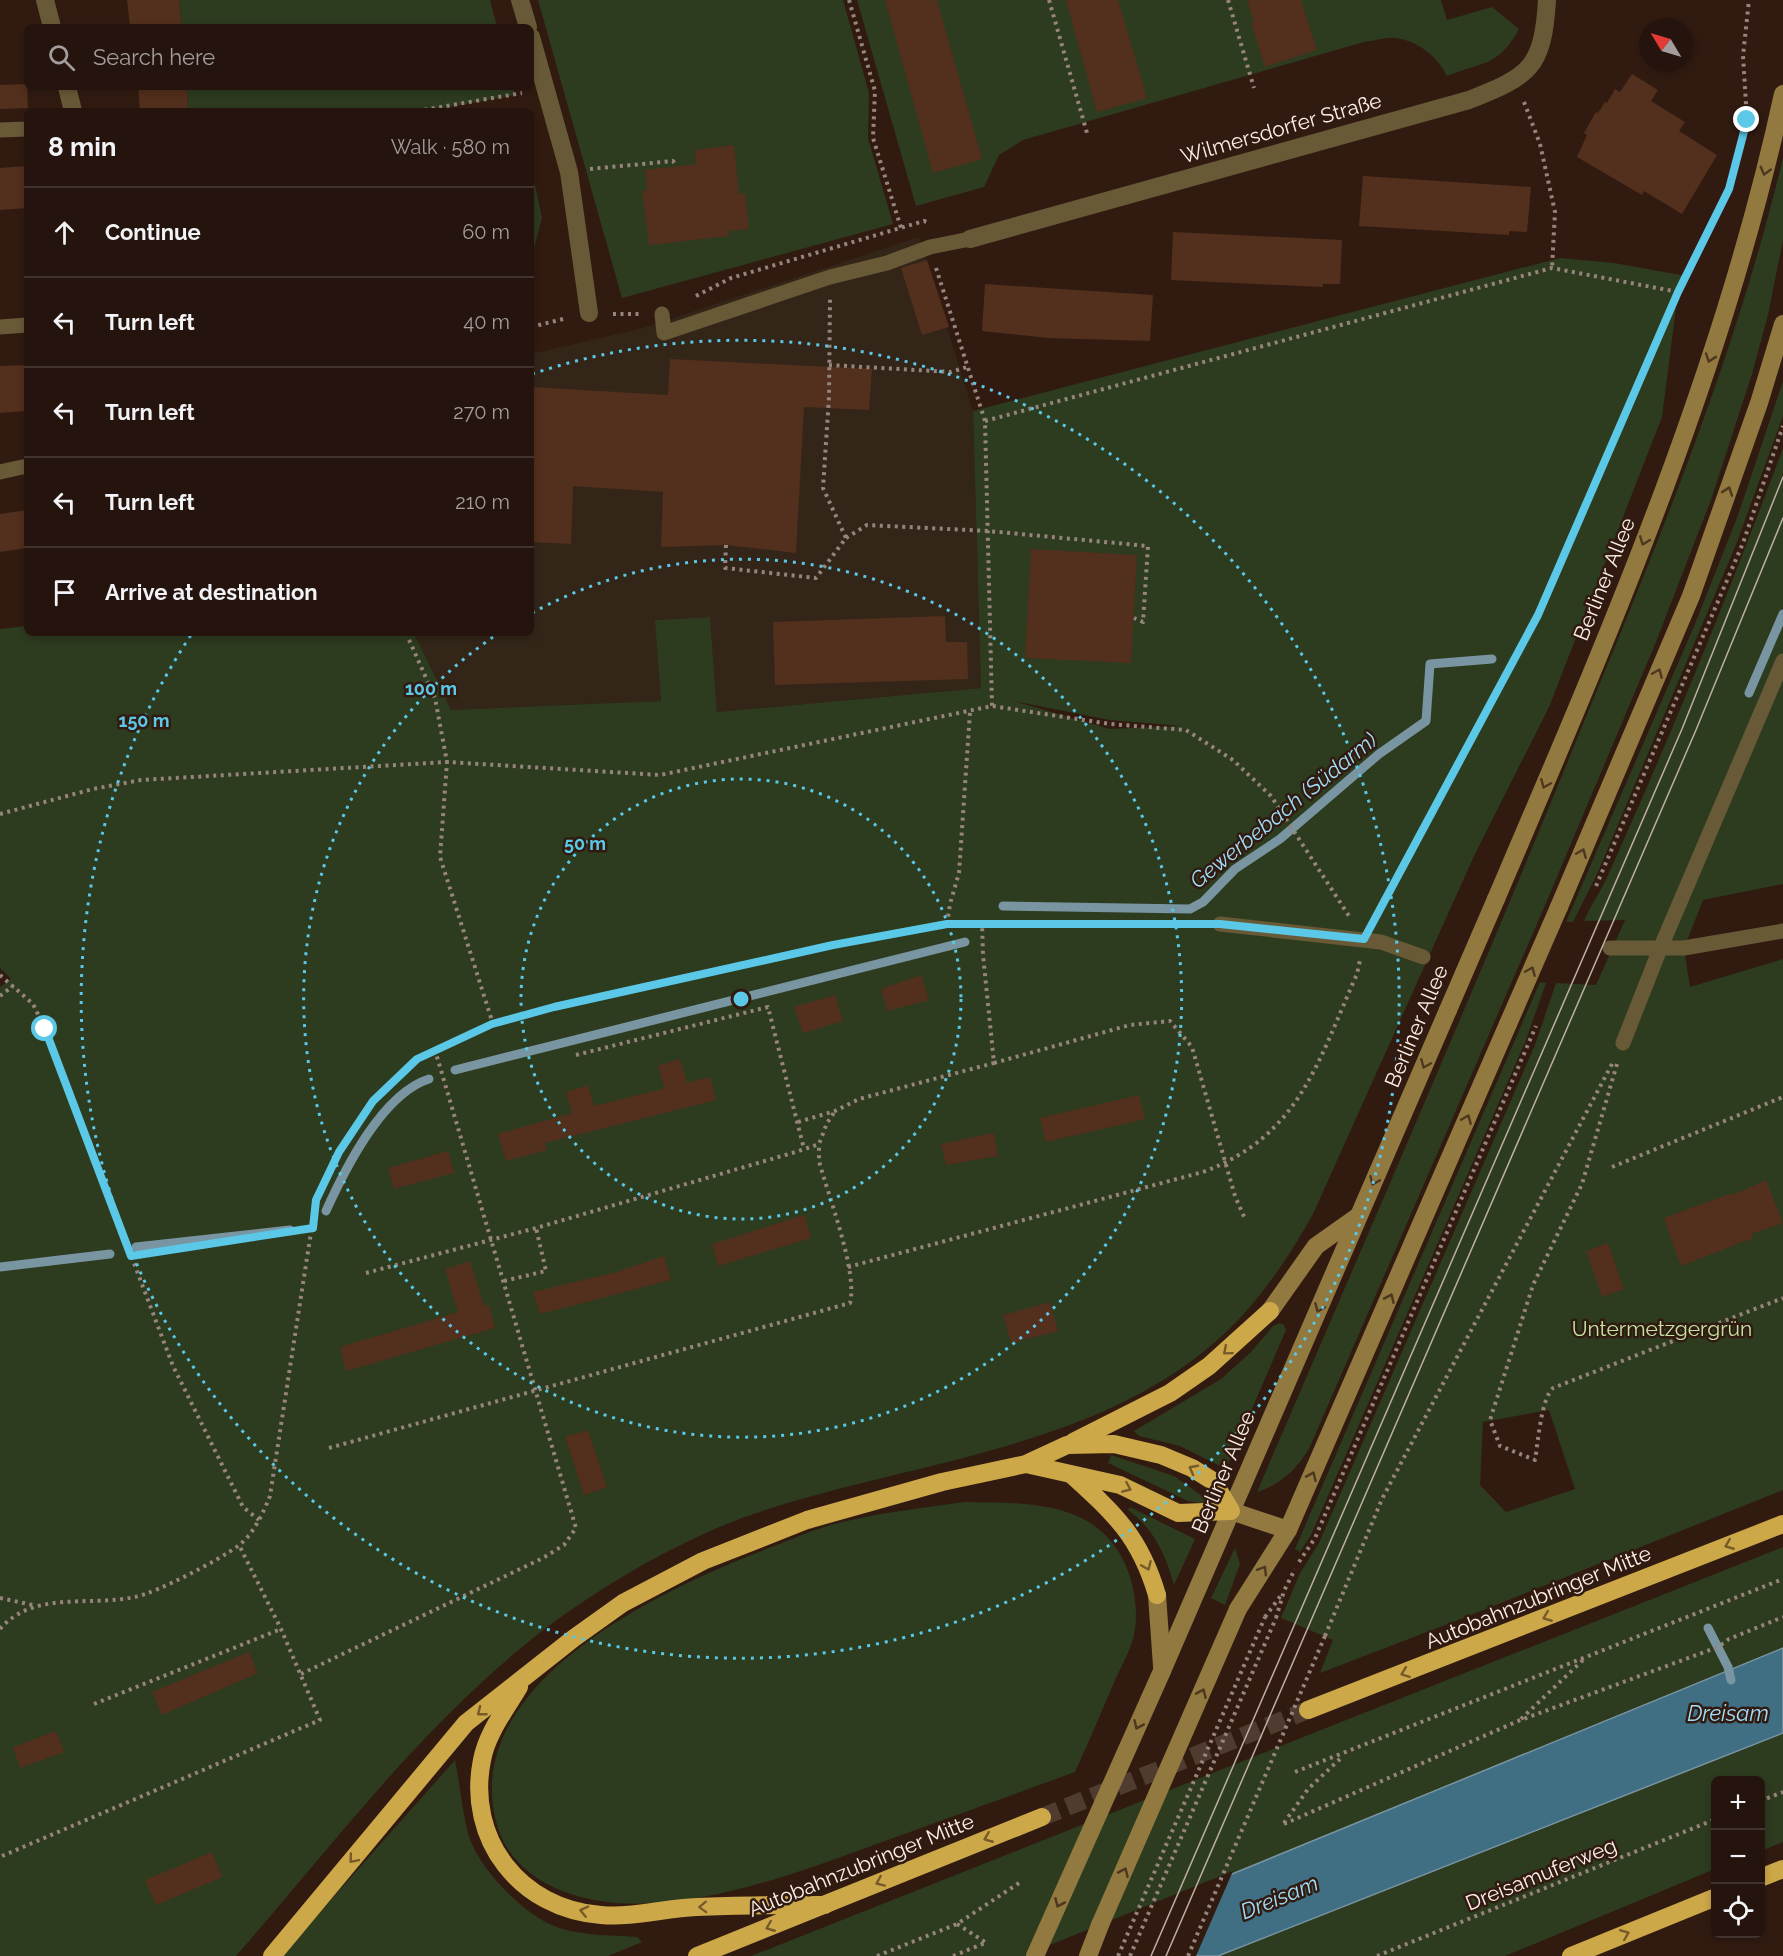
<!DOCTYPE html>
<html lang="en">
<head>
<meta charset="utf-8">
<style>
	:root { --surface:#25140d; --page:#2d1d16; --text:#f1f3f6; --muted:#a39e9d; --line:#42332e }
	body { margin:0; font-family:Raleway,sans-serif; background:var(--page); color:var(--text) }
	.controls { position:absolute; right:18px; bottom:18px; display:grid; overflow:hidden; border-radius:9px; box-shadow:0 3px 9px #0003 }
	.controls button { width:54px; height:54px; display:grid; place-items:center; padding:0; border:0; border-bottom:2px solid var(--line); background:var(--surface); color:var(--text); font:30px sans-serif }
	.compass { position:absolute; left:1639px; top:18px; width:54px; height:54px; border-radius:50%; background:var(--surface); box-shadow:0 3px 9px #0003; rotate:308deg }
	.stop { position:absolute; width:18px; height:18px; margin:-14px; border:4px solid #5ac8e6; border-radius:50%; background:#fff }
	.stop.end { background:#5ac8e6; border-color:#fff; box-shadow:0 2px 6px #0008 }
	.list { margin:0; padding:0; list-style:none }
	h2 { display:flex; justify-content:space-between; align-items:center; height:78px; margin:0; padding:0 24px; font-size:26px }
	h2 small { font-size:20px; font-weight:400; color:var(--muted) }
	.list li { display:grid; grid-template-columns:39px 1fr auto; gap:18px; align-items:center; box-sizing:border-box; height:90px; padding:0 24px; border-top:2px solid var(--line) }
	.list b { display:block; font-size:22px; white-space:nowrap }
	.list em { font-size:20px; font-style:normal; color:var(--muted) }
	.icon { flex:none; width:33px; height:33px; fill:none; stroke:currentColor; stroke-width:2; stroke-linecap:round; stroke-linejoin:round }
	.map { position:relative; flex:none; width:1783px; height:1956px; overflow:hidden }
	.search { position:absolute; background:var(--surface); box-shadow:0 3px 9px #0003; left:24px; top:24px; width:510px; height:66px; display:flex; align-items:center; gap:15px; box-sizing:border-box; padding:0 21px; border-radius:9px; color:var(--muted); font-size:22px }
	.panel { position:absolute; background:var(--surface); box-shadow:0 3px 9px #0003; left:24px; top:108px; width:510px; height:528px; border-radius:9px }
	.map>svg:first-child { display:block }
	.education { fill:#332619 }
	.green { fill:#2d3b1f; fill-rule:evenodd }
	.water { fill:#406f84; stroke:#7995a2; stroke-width:1.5 }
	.pier { fill:#311b11 }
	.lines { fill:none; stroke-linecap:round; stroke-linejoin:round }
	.stream { stroke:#7995a2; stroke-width:9 }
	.building { fill:#532f1d }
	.highway-tunnel { stroke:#503b31; stroke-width:18; stroke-dasharray:18 9; stroke-linecap:butt }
	.path { stroke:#97847c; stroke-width:4; stroke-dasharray:3 4.5; stroke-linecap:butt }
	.lane { stroke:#695a37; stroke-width:15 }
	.street { stroke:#695a37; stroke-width:18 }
	.secondary { stroke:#917940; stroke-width:18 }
	.highway { stroke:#cda848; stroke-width:18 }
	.tram { stroke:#bfaea6; stroke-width:1.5 }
	.path-bridge { stroke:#97847c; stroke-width:4; stroke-dasharray:3 4.5; stroke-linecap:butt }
	.secondary-bridge { stroke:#917940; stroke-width:18 }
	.oneway { stroke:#4e371f }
	.oneway2 { stroke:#775a2a }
	.route { stroke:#5ac8e6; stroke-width:8 }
	.ring { fill:none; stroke:#5ac8e6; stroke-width:3; stroke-dasharray:3 6 }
	.labels { text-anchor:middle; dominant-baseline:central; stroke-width:5; stroke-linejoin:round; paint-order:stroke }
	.street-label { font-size:21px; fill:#feefe8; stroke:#311b11 }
	.park-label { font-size:21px; fill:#c3e4a4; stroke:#311b11 }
	.water-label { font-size:22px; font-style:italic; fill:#a1defa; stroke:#311b11 }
	.centre { fill:#5ac8e6; stroke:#311b11; stroke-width:3 }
	.ring-label { font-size:18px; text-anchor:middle; font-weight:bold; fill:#5ac8e6; stroke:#311b11; stroke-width:5; stroke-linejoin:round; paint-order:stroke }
</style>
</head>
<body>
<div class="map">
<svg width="1783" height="1956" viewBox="0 0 1783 1956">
	<rect width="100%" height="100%" fill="#311b11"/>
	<path class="education" d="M919 237 973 411 981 688 717 712 710 617 656 620 661 701 451 710 414 633H531V354L643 328Z"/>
	<g class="green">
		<path d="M179 0H490L497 27H182Z"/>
		<path d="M538 0H843L869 93 868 138 893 224 622 298Z"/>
		<path d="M857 0H1441L1447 20 1492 7 1519 29C1498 67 1484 61 1447 76 1438 57 1418 41 1396 38 1386 37 1374 41 1364 42L1023 140 999 155 984 187 916 206Z"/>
		<path d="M187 87H513L515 95 426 111H188Z"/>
		<path d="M1783 158V240L1768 315 1752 374 1711 500 1656 642 1546 903 1309 1449C1295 1471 1281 1484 1257 1492 1366 1238 1477 985 1581 729 1659 540 1735 358 1783 158Z"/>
		<path d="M531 167 542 218 531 259Z"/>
		<path d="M1560 258 1614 263 1686 276 1678 292 1662 417 1549 707 1474 856 1313 1214C1289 1257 1261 1299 1225 1333 1098 1453 900 1461 742 1518 692 1537 643 1563 598 1592 452 1684 348 1828 236 1956H0V987L11 979 0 968V629L27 626V633H414L451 710 661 701 655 620 710 617 717 712 981 688 973 411ZM1013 701 1110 720 1181 726 1110 729Z"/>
		<path d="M1783 381V416L1737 542 1598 872 1573 922H1566L1695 624 1738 515Z"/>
		<path d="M1783 448V884L1703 900 1684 948 1690 987 1783 959V1490L1466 1617 1320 1673 1333 1640 1281 1618 1300 1573 1319 1543 1535 1045 1556 983 1596 985 1625 920 1584 921C1591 904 1602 890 1609 873 1672 733 1730 591 1783 448ZM1549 1410 1575 1489 1506 1512 1480 1485 1483 1422Z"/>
		<path d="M1540 982 1546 983 1526 1040 1311 1535 1300 1552 1295 1549Z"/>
		<path d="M1280 1323 1284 1325 1286 1330 1226 1469 1180 1446 1139 1436 1134 1431 1221 1379 1251 1352 1273 1326Z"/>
		<path d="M1111 1455 1174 1476 1205 1498 1203 1504 1188 1501 1108 1463Z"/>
		<path d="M965 1502C1027 1503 1098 1500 1126 1566 1134 1584 1138 1610 1135 1629 1133 1646 1122 1665 1115 1680 1102 1711 1089 1741 1075 1772 1012 1795 948 1818 885 1841 802 1871 705 1909 616 1903 569 1899 516 1879 499 1831 450 1686 664 1588 769 1548 790 1540 812 1530 834 1524 877 1513 921 1508 965 1502Z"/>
		<path d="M1130 1507 1195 1539 1174 1585C1165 1554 1155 1530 1128 1510Z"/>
		<path d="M1783 1547V1648L1032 1956H751Z"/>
		<path d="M1235 1548 1240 1564 1225 1605 1211 1598Z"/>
		<path d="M1783 1733V1842L1761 1851 1760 1780H1716L1715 1869 1505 1956H1218Z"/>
		<path d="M455 1760C460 1783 463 1822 471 1842 483 1872 524 1914 554 1926 579 1936 610 1935 637 1937L642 1942 608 1956H281Z"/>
	</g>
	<path class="water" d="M1783 1648V1733L1218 1956H1032Z"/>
	<path class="pier" d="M1233 1871 1196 1956H1029L1030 1953Z"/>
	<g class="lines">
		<g class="stream">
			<path d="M1749 693 1783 614"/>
			<path d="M1003 906 1190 909 1203 902 1235 869 1280 839 1379 754 1426 721 1430 664 1492 659"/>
			<path d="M455 1070 965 942"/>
			<path d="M326 1211C345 1169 382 1094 429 1079"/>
			<path d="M136 1247 290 1230"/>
			<path d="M0 1267 110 1254"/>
			<path d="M1708 1628 1728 1667 1731 1680"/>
		</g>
	</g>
	<g class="building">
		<path d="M127 0H179L182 27H130Z"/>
		<path d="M885 0H937L982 159 933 173Z"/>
		<path d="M1066 0H1118L1147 98 1097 112Z"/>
		<path d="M1247 0H1301L1317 50 1265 67 1251 23 1254 22Z"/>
		<path d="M1632 74 1658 90 1651 101 1685 122 1679 131 1717 155 1682 214 1644 191 1642 195 1577 157 1587 135 1584 133 1596 112 1598 113 1605 102 1607 103 1615 89 1620 92Z"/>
		<path d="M27 84 28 108 0 109V85Z"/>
		<path d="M138 87H187L188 111H140Z"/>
		<path d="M734 145 739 194 745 193 749 229 728 231 729 236 649 245 642 191 647 190 645 170 696 164 695 150Z"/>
		<path d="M27 166V208L0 210V168Z"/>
		<path d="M1363 176 1531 187 1527 232 1509 231V235L1359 226Z"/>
		<path d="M1173 232 1342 240 1340 284H1323V287L1171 280Z"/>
		<path d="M927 260 949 327 922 335 901 268Z"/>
		<path d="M985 284 1153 295 1150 341 1048 338 982 331Z"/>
		<path d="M670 359 872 369 869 410 804 407 796 553 726 545 661 547 663 492 573 486 571 544 531 542V387L668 395Z"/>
		<path d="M27 365V411L0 413V366Z"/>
		<path d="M27 510V548L0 552V514Z"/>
		<path d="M1031 549 1137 555 1131 663 1025 658Z"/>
		<path d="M945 616 946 642H967L968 679 775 685 773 622Z"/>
		<path d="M921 975 929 1000 887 1011 881 989Z"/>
		<path d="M835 995 843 1021 803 1033 794 1007Z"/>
		<path d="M680 1059 687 1083 710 1077 716 1100 545 1143 547 1150 506 1161 498 1134 572 1113 566 1092 588 1085 594 1106 662 1089 664 1087 658 1066Z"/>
		<path d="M1139 1095 1145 1119 1046 1142 1040 1118Z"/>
		<path d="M994 1133 998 1156 946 1165 941 1144Z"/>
		<path d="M448 1151 454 1173 394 1189 388 1168Z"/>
		<path d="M1766 1180 1783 1223 1752 1234 1753 1238 1681 1266 1664 1218 1732 1193 1733 1195Z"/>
		<path d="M801 1216H805L811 1238 718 1266 712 1244Z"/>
		<path d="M1608 1243 1624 1289 1602 1297 1586 1251Z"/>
		<path d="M664 1256 671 1280 540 1314 533 1292 617 1272Z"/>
		<path d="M470 1261 484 1306 489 1305 495 1328 346 1371 340 1347 458 1312 445 1269Z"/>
		<path d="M1050 1302 1058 1331 1011 1343 1003 1315Z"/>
		<path d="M588 1430 607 1487 584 1495 565 1437Z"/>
		<path d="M249 1652 258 1673 162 1715 152 1692Z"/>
		<path d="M56 1731 64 1752 20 1768 13 1747Z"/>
		<path d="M212 1852 222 1877 156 1905 145 1880Z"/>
	</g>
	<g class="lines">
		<path class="highway-tunnel" d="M1042 1817 1308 1710"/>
		<g class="path">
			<path d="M849 0 875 91 873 138 901 228"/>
			<path d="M1049 0 1087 133"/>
			<path d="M1228 0 1254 88"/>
			<path d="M1524 102 1540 144 1555 212 1552 268"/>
			<path d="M417 111 522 93"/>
			<path d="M590 169 673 161 677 166"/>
			<path d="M936 268 985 421 992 706"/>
			<path d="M696 296 731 278 924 221 930 223"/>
			<path d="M613 314H641"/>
			<path d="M531 327 567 318"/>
			<path d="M829 365 951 372 967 367"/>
			<path d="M985 421 1552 268 1678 292"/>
			<path d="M846 538 867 525 988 531 1148 546 1143 622 1134 618"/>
			<path d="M726 545 725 568 816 578 846 538 823 488 829 397 830 299"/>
			<path d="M406 633 435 698 447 762 440 857 493 1024"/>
			<path d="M0 814 93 789 141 780 447 762 660 775 992 706 1110 724 1186 730 1233 760 1271 796 1349 916"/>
			<path d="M1596 886 1743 543 1783 426"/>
			<path d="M1375 920 1538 615 1678 292 1729 189 1747 120 1743 56 1749 0"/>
			<path d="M947 924 950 904 959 873 970 712"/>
			<path d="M0 975 33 1004 45 1029 173 1366 243 1507 259 1520"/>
			<path d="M0 996 13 986"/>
			<path d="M576 1055 768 1007 804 1149"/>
			<path d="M994 1063 1130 1025 1170 1021 1192 1047 1235 1196 1245 1219"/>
			<path d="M1617 1064 1582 1184 1533 1285 1490 1420 1500 1446 1535 1460C1538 1443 1541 1399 1553 1388L1783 1298"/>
			<path d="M798 1122 835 1111 859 1099 994 1063 983 955 982 923"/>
			<path d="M1612 1167 1783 1097"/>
			<path d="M131 1256 313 1228"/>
			<path d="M848 1267 1203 1172C1300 1136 1318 1061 1357 974L1360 960"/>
			<path d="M366 1273 536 1228 799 1151 819 1144 827 1123 835 1111"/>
			<path d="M504 1281 546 1271 536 1228"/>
			<path d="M329 1448 850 1303C858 1272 828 1195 819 1161V1144"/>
			<path d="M1299 1562 1315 1538 1536 1026"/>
			<path d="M0 1598 33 1605"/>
			<path d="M1265 1617 1282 1594"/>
			<path d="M1276 1618 1284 1591 1295 1569"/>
			<path d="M0 1629C34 1590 89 1607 135 1597 158 1592 219 1560 238 1546 254 1534 263 1513 270 1496L316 1200 339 1152 373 1101 417 1059 493 1024 554 1007 833 945 947 924H1200"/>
			<path d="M1325 1636 1382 1499 1613 1062"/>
			<path d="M301 1674 543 1558 564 1545 576 1528 435 1050"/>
			<path d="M94 1704 281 1629"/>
			<path d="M1521 1719 1583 1660"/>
			<path d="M1295 1772 1783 1579"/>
			<path d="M1760 1801 1783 1792"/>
			<path d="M1284 1823 1308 1789 1342 1757"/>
			<path d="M1284 1824 1518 1721 1718 1647 1729 1639 1783 1617"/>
			<path d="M2 1856 320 1720 281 1629 239 1545"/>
			<path d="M957 1924 985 1942"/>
			<path d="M877 1956 957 1924 1019 1883"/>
			<path d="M953 1956 985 1943"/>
			<path d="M1377 1956 1716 1819"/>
		</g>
		<g class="lane">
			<path d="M0 130 27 129"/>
			<path d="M662 314 664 333 830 277 887 263 930 247 970 239"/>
			<path d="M0 327 27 325"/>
			<path d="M0 472 27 466"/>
			<path d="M1220 924 1381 942 1423 957"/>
			<path d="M1610 948H1684L1783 931"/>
			<path d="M1623 1043 1660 949 1783 661"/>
		</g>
		<g class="street">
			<path d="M45 0 52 27"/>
			<path d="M520 0 528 27"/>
			<path d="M531 37 569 172 589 313"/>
			<path d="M67 87 73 111"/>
			<path d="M970 239 1469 100C1529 76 1543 69 1547 0"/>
		</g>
		<g class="secondary">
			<path d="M1496 899C1608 637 1723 373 1783 94"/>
			<path d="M1559 907 1691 596 1759 403 1783 324"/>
			<path d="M1270 1311 1316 1246 1357 1217"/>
			<path d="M1231 1511 1288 1530"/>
			<path d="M1157 1595 1162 1666"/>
			<path d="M1238 1609 1288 1530 1508 1024"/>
			<path d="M1162 1671 1448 1010"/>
			<path d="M1088 1956 1100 1925"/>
		</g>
		<g class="highway">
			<path d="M1073 1442 1170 1393 1209 1366 1270 1311"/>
			<path d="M1072 1475C1115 1514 1140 1537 1157 1595"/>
			<path d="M519 1687C506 1709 487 1733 482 1760 466 1839 520 1909 601 1915 633 1918 665 1908 697 1907 739 1905 782 1905 825 1905"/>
			<path d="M1308 1710 1783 1524"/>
			<path d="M1760 1878 1783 1869"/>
			<path d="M272 1956 466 1723 574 1638 623 1603 703 1561 807 1520 942 1482 1026 1464 1067 1445 1114 1444 1161 1455 1192 1468 1213 1481 1231 1511 1178 1513 1120 1485 1026 1464"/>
			<path d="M697 1956 1042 1817"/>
			<path d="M1571 1956 1716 1897"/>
		</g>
		<g class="tram">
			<path d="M1151 1956 1682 729 1783 477"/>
			<path d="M1166 1956 1696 730 1783 518"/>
		</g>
		<g class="path-bridge">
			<path d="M1118 1956 1265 1617"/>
			<path d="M1130 1956 1276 1618"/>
			<path d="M1188 1956 1325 1636"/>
		</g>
		<g class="secondary-bridge">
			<path d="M1448 1010 1496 899"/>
			<path d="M1508 1024 1559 907"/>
			<path d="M1100 1925 1238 1609"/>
			<path d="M1035 1956 1162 1671"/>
		</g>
	</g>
	<defs><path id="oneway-chevron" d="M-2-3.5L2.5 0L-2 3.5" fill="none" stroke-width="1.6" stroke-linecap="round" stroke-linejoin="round" transform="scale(1.5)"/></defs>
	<g class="oneway">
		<use href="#oneway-chevron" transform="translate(1765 171) rotate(105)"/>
		<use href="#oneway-chevron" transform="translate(1710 358) rotate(109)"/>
		<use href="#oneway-chevron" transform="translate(1728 491) rotate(-71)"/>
		<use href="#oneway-chevron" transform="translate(1644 541) rotate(111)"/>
		<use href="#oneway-chevron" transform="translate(1658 673) rotate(-67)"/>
		<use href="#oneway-chevron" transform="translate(1545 784) rotate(113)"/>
		<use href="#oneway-chevron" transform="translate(1582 853) rotate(-67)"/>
		<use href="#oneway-chevron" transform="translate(1531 971) rotate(-67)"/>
		<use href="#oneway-chevron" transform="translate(1425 1064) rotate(113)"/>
		<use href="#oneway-chevron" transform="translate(1467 1119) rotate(-67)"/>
		<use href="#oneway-chevron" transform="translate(1374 1181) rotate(113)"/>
		<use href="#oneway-chevron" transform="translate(1390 1298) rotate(-66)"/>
		<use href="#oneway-chevron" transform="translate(1319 1308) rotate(113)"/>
		<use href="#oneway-chevron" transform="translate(1312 1476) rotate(-66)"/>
		<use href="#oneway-chevron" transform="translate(1263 1570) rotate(-58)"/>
		<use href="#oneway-chevron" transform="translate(1202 1693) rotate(-66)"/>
		<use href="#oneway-chevron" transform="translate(1138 1725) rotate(114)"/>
		<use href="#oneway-chevron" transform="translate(1124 1872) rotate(-66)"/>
		<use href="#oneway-chevron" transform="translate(1059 1903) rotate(114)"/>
	</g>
	<g class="oneway2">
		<use href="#oneway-chevron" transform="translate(1227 1351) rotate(140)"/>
		<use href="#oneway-chevron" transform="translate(1193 1469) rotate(-152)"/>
		<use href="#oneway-chevron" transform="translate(1127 1488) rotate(23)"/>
		<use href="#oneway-chevron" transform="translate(1729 1545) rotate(158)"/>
		<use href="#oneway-chevron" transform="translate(1147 1566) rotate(67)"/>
		<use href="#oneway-chevron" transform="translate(1547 1617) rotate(158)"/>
		<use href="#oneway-chevron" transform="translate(1405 1673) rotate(159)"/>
		<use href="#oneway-chevron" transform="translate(481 1712) rotate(142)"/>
		<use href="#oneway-chevron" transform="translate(988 1838) rotate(158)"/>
		<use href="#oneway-chevron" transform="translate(353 1859) rotate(130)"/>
		<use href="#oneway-chevron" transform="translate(880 1882) rotate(157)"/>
		<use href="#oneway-chevron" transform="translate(703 1907) rotate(178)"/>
		<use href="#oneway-chevron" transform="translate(584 1911) rotate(-167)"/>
		<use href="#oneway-chevron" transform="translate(770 1927) rotate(158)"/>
		<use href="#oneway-chevron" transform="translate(1625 1934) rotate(-22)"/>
	</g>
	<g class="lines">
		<path class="route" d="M45 1029 131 1256 313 1228 316 1200 339 1152 373 1101 417 1059 492 1024 554 1007 833 945 947 924H1220L1364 939 1538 615 1678 292 1729 189 1747 120"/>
	</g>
	<g class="ring">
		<circle cx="741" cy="999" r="220"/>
		<path d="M532 613A439 439 0 1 1 496 635"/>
		<path d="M532 374A659 659 0 1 1 191 635"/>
	</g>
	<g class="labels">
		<g class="street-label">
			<text transform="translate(1281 128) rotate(-16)">Wilmersdorfer Straße</text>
			<text transform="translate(1604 579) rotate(-68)">Berliner Allee</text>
			<text transform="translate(1416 1026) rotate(-67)">Berliner Allee</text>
			<text transform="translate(1223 1472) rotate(-67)">Berliner Allee</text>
			<text transform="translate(1538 1597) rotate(-22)">Autobahnzubringer Mitte</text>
			<text transform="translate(861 1865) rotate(-22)">Autobahnzubringer Mitte</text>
			<text transform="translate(1541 1874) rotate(-22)">Dreisamuferweg</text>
		</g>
		<g class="park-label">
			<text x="1662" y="1328">Untermetzgergrün</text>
		</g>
		<g class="water-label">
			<text transform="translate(1283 810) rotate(-39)">Gewerbebach (Südarm)</text>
			<text x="1728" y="1713">Dreisam</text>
			<text transform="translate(1279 1897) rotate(-22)">Dreisam</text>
		</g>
	</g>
	<circle cx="741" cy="999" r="9" class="centre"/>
	<g class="ring-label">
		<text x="431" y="695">100 m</text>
		<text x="144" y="727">150 m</text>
		<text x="585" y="850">50 m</text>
	</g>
</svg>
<div class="controls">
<button>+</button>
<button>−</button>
<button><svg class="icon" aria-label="locate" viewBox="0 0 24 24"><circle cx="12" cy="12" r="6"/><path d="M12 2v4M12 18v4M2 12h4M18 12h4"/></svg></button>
</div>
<svg class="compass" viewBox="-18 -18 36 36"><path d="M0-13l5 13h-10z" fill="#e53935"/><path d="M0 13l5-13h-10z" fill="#a39e9d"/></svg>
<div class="stop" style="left:45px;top:1029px"></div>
<div class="stop end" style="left:1747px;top:120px"></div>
<div class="search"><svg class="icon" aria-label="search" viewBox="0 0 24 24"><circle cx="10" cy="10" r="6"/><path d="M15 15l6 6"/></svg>Search here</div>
<section class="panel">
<h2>8 min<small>Walk · 580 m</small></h2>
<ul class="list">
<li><svg class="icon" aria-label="ahead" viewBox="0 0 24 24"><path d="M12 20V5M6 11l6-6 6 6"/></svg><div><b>Continue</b></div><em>60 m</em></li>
<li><svg class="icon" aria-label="left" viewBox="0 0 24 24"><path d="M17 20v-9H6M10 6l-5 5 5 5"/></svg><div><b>Turn left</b></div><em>40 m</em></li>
<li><svg class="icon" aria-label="left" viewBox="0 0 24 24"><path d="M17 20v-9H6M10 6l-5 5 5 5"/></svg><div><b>Turn left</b></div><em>270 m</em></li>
<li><svg class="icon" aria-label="left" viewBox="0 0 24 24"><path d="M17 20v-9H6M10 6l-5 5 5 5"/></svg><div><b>Turn left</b></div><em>210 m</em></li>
<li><svg class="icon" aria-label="arrive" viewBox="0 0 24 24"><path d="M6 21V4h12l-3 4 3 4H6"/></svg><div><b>Arrive at destination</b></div></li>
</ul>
</section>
</div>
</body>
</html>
